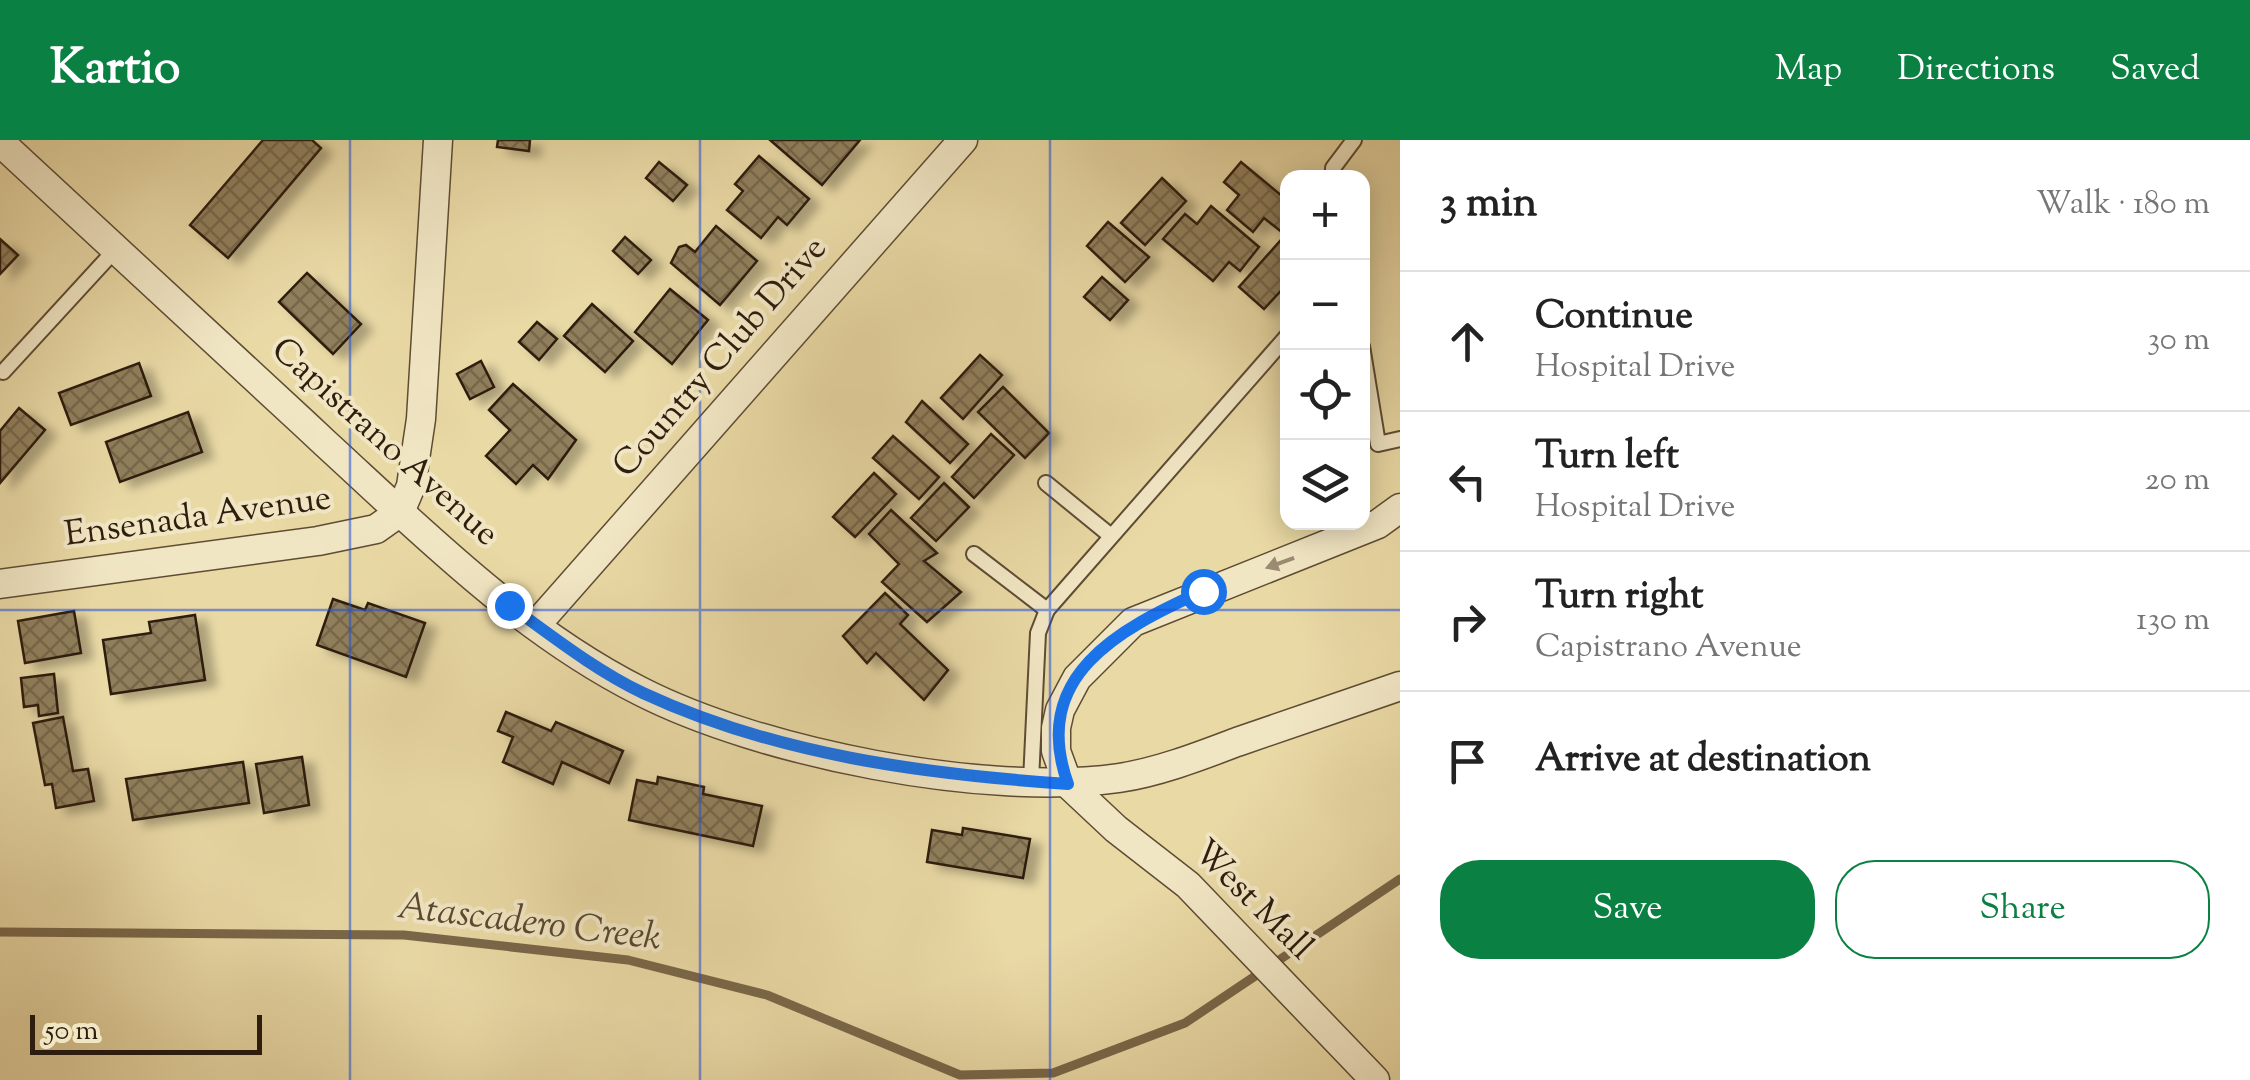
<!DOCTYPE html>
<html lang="en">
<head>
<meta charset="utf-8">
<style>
	:root { --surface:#fff; --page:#f2f2f2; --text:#222; --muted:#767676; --line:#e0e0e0; --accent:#0b8043 }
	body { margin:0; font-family:"Sorts Mill Goudy",serif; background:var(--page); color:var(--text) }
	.controls { position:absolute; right:30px; top:30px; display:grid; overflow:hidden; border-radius:20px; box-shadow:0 5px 25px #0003 }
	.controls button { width:90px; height:90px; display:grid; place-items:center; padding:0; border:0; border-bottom:2px solid var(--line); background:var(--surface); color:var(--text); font:50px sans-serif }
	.scale { position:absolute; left:30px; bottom:25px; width:232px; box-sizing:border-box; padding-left:10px; border:5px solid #2f1d0d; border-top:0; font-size:28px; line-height:35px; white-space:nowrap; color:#2f1d0d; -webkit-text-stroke:8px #f1e6c4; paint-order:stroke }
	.stop { position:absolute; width:30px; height:30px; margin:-22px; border:8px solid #1a73e8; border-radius:50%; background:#fff }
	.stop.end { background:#1a73e8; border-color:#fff; box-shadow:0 2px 10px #0008 }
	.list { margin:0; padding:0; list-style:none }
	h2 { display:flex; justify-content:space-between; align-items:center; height:130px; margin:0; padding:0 40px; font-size:42px }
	h2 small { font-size:32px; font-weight:400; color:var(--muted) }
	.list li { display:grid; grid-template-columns:65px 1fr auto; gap:30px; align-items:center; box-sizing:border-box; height:140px; padding:0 40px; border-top:2px solid var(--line) }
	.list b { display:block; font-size:38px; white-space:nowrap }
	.list p { margin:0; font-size:32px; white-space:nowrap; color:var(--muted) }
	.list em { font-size:32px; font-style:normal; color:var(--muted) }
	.actions { display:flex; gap:20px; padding:30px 40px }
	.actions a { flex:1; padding:22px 0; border:2px solid var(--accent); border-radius:40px; text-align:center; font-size:35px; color:var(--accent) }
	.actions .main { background:var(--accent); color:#fff }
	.icon { flex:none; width:55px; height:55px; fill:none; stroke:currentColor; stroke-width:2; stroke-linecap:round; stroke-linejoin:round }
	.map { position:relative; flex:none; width:1400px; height:940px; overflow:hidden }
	header { display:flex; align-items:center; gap:60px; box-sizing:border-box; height:140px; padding:0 50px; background:var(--accent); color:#fff }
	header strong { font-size:48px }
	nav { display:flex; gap:55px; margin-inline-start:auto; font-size:35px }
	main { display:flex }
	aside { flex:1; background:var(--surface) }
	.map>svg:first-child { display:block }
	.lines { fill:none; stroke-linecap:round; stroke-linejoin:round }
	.stream { stroke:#796749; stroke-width:9 }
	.building { fill:url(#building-cross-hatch); stroke:#2f1d0d; stroke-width:2.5; filter:url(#shadow) }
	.service-casing { stroke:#5e4c33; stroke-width:18 }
	.minor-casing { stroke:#5e4c33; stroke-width:31 }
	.service { stroke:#f1e6c4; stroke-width:14 }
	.minor { stroke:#f1e6c4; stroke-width:28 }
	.oneway { fill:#9a8c72 }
	.route { stroke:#1a73e8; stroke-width:12 }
	.grid { fill:none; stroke:#1d4ed8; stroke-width:2.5; stroke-opacity:0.55 }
	.labels { text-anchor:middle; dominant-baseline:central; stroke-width:8; stroke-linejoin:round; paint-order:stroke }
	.street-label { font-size:35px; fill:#2f1d0d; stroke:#f1e6c4 }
	.water-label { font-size:38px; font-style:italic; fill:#5a4830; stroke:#f1e6c4 }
</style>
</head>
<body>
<header>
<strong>Kartio</strong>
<nav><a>Map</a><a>Directions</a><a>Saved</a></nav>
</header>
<main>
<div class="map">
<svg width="1400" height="940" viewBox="0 0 1400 940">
	<defs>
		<pattern id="building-cross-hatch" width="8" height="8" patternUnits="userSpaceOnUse" patternTransform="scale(2.5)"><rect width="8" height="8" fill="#907f5c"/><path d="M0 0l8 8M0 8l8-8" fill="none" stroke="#76674a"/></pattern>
		<filter id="shadow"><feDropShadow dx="11" dy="6" stdDeviation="5" flood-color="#0004"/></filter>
	</defs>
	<rect width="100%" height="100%" fill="#e9d9a5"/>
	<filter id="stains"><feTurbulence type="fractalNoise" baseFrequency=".002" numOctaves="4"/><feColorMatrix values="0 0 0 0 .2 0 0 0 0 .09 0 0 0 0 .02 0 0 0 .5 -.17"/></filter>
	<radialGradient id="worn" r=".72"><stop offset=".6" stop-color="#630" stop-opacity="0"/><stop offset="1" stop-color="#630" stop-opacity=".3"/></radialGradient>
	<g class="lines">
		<path class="stream" d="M0 792 404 795 628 820 767 855 960 935 1053 933 1185 883 1400 739"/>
	</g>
	<g class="building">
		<path d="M263 0H312L321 8 228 118 190 85Z"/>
		<path d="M498 0H530L529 11 497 7Z"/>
		<path d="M770 0H860L822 45Z"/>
		<path d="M759 16 809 59 787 85 778 77 761 98 727 70 743 51 735 44Z"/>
		<path d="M659 22 687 45 673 61 646 38Z"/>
		<path d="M1241 22 1288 61V97L1264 78 1253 92 1227 70 1239 55 1224 42Z"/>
		<path d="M1162 38 1186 61 1145 105 1121 83Z"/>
		<path d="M1211 66 1259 107 1240 131 1229 122 1213 141 1163 99 1185 74 1197 84Z"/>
		<path d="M1108 82 1149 117 1125 142 1087 106Z"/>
		<path d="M716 86 757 121 720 165 671 123 679 107 686 105 695 112Z"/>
		<path d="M625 97 651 120 638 134 613 111Z"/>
		<path d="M0 99 18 115 0 134Z"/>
		<path d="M1280 101 1288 108V143L1264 169 1239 147Z"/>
		<path d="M307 133 361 184 333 214 279 162Z"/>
		<path d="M1102 137 1128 160 1110 180 1084 157Z"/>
		<path d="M670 149 708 180 672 224 635 192Z"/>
		<path d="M592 164 633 201 605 232 564 196Z"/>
		<path d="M537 182 557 199 539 220 519 202Z"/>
		<path d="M980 215 1002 235 963 279 941 258Z"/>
		<path d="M481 221 494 247 470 259 457 234Z"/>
		<path d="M139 223 151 256 71 285 59 253Z"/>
		<path d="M513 244 576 300 548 339 533 325 516 344 486 316 510 290 489 270Z"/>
		<path d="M1003 247 1049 293 1025 318 978 272Z"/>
		<path d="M922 261 968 304 950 323 906 282Z"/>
		<path d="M19 268 45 290 0 343V291Z"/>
		<path d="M188 272 202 312 120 342 106 302Z"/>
		<path d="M991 294 1014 315 974 358 952 337Z"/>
		<path d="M893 296 939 337 919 359 873 318Z"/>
		<path d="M874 333 896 354 855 397 833 377Z"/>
		<path d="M944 343 969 367 936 401 911 378Z"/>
		<path d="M891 370 937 413 924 421 961 452 927 482 882 442 899 424 869 394Z"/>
		<path d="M885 453 908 475 900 484 948 530 924 560 876 513 867 523 843 496Z"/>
		<path d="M333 459 365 470 368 463 425 483 406 537 317 505Z"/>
		<path d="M74 471 81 513 25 523 18 481Z"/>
		<path d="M195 475 205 540 111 554 103 500 151 493 149 482Z"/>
		<path d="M54 534 58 573 39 576 38 565 24 567 21 538Z"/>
		<path d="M506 572 551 591 556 582 623 611 609 643 562 622 553 644 503 622 513 597 498 591Z"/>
		<path d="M63 577 73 631 88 629 94 661 56 668 52 644 45 645 33 583Z"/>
		<path d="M302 617 309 665 264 673 256 624Z"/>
		<path d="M243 622 249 663 133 680 126 639Z"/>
		<path d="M658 637 704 647 703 654 762 666 753 706 629 680 637 640 657 644Z"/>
		<path d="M963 688 1030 699 1023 738 927 722 932 690 962 695Z"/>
	</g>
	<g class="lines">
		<defs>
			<g id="service">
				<path d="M1333 38V28L1354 0"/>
				<path d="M1362 206 1378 304 1400 299"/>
				<path d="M3 232 116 109"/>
				<path d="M1046 343 1111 396"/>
				<path d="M974 414 1047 470"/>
				<path d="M1031 641 1038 493 1047 470 1288 195"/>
			</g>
			<g id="minor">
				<path d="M0 2C108 102 217 202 325 303 422 392 521 491 640 551 761 613 985 657 1119 638 1159 632 1200 616 1237 602 1291 583 1346 565 1400 546"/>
				<path d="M0 444 318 401 376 389 400 372 411 346 421 279 438 0"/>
				<path d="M536 485 963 0"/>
				<path d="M1375 940 1188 745 1116 689 1068 644 1056 611V588L1060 570 1077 538 1133 482 1378 384 1400 368"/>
			</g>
		</defs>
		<use href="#service" class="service-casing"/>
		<use href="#minor" class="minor-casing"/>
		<use href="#service" class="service"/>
		<use href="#minor" class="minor"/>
	</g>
	<defs><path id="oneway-solid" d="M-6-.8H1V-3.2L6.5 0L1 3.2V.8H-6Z" transform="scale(2.5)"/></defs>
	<use class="oneway" href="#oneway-solid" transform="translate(1280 423) rotate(160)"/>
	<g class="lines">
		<path class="route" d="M509 465C552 496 595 530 643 553 776 615 924 634 1068 644 1029 536 1119 489 1203 451"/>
	</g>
	<path class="grid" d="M350 0V940M700 0V940M1050 0V940M0 470H1400"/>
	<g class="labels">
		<g class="street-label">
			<text transform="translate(721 218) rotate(-49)">Country Club Drive</text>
			<text transform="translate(384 303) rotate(42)">Capistrano Avenue</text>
			<text transform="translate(198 378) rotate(-8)">Ensenada Avenue</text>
			<text transform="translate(1252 761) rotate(45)">West Mall</text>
		</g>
		<g class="water-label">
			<text transform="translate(529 784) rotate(7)">Atascadero Creek</text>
		</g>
	</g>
	<rect width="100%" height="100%" filter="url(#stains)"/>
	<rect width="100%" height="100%" fill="url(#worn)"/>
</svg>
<div class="controls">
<button>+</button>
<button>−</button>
<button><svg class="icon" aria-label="locate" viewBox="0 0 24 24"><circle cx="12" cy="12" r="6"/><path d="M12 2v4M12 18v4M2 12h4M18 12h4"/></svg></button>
<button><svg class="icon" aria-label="layers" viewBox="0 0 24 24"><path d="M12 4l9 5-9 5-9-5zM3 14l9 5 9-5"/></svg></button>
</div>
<div class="scale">50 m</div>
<div class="stop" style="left:1203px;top:451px"></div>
<div class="stop end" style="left:509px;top:465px"></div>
</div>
<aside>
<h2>3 min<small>Walk · 180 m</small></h2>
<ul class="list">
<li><svg class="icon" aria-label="ahead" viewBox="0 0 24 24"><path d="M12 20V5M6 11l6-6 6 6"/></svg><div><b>Continue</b><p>Hospital Drive</p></div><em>30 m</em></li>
<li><svg class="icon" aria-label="left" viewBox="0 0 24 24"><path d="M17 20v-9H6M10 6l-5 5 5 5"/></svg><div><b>Turn left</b><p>Hospital Drive</p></div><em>20 m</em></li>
<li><svg class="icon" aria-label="right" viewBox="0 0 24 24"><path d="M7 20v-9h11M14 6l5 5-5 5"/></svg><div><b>Turn right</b><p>Capistrano Avenue</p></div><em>130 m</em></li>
<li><svg class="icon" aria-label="arrive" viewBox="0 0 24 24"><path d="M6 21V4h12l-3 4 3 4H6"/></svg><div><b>Arrive at destination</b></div></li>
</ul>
<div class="actions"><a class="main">Save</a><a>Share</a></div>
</aside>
</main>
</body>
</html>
